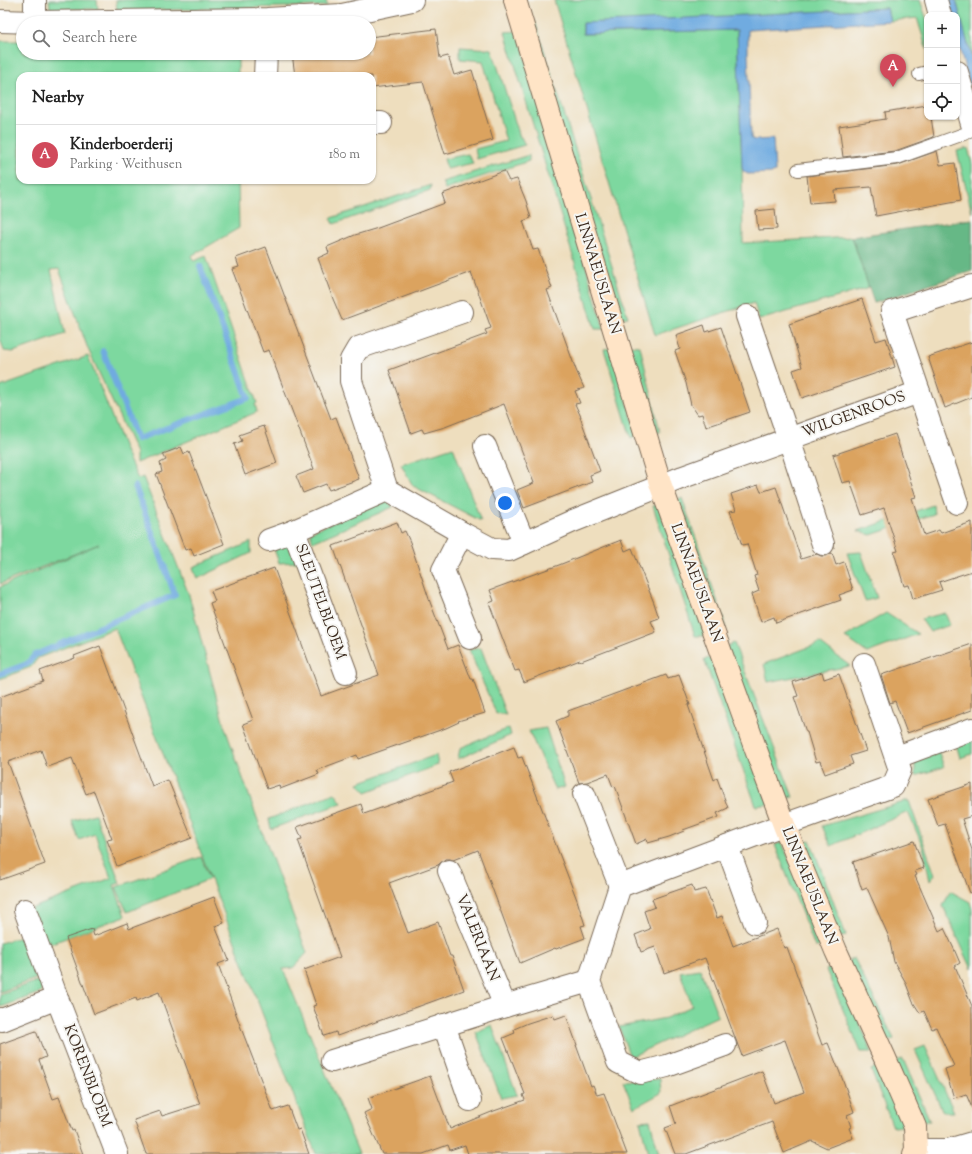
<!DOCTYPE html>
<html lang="en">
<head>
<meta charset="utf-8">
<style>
	:root { --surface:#fff; --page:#f6f6f6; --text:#222; --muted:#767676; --line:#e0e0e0; --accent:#d1495b }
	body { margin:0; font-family:"Sorts Mill Goudy",serif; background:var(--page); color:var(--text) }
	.controls { position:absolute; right:12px; top:12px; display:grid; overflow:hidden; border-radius:8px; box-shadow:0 1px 3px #0004 }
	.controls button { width:36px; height:36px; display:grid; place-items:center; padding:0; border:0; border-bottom:1px solid var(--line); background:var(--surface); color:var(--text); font:20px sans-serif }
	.you { position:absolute; left:505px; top:503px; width:14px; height:14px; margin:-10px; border:3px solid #fff; border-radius:50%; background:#1a73e8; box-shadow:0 0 0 6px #1a73e833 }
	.badge { display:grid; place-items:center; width:26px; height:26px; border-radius:50%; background:var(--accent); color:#fff; font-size:13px; font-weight:700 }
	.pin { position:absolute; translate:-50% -33px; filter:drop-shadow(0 1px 2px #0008) }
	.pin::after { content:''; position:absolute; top:21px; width:14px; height:12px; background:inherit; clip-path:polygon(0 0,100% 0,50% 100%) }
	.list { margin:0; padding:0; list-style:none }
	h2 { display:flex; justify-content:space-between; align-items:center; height:52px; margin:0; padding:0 16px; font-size:17px }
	h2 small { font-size:13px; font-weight:400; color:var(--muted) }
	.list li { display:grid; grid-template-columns:26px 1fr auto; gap:12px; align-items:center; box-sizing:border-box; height:60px; padding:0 16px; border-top:1px solid var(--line) }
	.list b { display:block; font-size:15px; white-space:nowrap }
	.list p { margin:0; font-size:13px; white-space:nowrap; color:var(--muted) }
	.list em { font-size:13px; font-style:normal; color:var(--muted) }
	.icon { flex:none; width:22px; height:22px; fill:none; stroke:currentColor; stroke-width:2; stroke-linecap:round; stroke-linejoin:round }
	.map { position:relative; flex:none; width:972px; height:1154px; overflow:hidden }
	.search { position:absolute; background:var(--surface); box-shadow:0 1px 3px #0004; left:16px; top:16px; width:360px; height:44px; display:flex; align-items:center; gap:10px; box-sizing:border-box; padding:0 14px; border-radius:22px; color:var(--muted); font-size:15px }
	.panel { position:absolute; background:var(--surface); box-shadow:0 1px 3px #0004; left:16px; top:72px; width:360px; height:112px; border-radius:12px }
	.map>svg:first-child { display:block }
	.green { fill:#7dd89f; stroke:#5c815e }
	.forest { fill:#66b886; stroke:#507152 }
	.water { fill:#6fabe0; stroke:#556a7f }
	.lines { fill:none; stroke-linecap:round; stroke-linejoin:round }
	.stream { stroke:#6fabe0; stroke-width:6 }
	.building { fill:#dba35e }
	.lane-casing { stroke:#7a6956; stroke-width:14 }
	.street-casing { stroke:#7a6956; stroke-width:24 }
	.secondary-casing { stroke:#7a6956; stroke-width:24 }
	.lane { stroke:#fff; stroke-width:12 }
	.street { stroke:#fff; stroke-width:22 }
	.secondary { stroke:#ffe4c6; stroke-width:22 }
	.labels { text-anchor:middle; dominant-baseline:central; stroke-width:4; stroke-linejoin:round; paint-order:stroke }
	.street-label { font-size:15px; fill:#3b2a1e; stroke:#f6f6f2 }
</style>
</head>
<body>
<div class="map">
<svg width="972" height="1154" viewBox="0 0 972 1154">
	<rect width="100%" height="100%" fill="#f6f6f2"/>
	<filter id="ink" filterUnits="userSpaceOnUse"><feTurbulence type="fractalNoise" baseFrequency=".025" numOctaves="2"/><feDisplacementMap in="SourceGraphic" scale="8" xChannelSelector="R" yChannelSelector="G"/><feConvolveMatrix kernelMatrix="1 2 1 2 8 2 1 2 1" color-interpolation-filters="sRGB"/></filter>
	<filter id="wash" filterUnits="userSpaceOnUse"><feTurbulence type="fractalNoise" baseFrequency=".012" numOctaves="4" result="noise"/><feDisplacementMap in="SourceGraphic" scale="16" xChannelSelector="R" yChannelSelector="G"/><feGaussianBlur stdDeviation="0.9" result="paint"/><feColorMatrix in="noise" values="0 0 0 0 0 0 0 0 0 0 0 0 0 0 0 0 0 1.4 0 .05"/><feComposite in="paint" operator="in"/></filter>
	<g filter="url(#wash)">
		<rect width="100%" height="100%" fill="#eedebe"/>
		<g class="green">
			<path d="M49 0H97L98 9H50Z"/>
			<path d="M116 0H326L327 6 117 11Z"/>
			<path d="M554 0H920L927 20V50L917 18 890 21 887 8 583 24V34L737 30 742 168 743 243 852 237 869 288 759 320 754 303 655 335Z"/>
			<path d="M956 0H972V60Z"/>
			<path d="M535 21 628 317 616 319 529 23Z"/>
			<path d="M518 31 604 329H595L505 32Z"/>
			<path d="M0 41H23V53H238V76H20V180H238L239 228 191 256 194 261 206 256 257 403 255 404 257 412 136 463V453L88 349 59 269 51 270 65 334 13 352 4 351 0 338Z"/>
			<path d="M460 47 492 49 520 137H521L525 145 477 159 475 149 506 141 483 61 460 59Z"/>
			<path d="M968 148 972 164V213L957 151Z"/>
			<path d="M468 154 473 163 447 169 444 159Z"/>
			<path d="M529 155V161L445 189 442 182Z"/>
			<path d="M431 185 430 190 334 224 331 218Z"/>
			<path d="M627 345 640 346 660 432 652 435Z"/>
			<path d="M612 348 637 435 631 438 604 349Z"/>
			<path d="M88 356 126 453 138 479 143 477 189 595 224 725 256 815 307 953 293 968 283 969 359 1154H316L115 628 38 658 31 667 0 679V587L99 544 0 584V387Z"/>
			<path d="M453 447 481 521 413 486 401 464Z"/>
			<path d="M682 498 726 626 721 628 676 502Z"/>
			<path d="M387 500 393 507 313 542 310 532Z"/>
			<path d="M658 505 706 636H695L653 506Z"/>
			<path d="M933 505 934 514 871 535 858 531Z"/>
			<path d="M288 541 297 562 279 563 274 549Z"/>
			<path d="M251 542V553L197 579 193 567Z"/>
			<path d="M861 552 877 598 865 601 847 553Z"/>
			<path d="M886 613 918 634 867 653 845 637Z"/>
			<path d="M945 613 950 625 930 632 921 619Z"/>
			<path d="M734 643 793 797 778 800 725 647Z"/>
			<path d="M820 643 850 666 768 682 764 664Z"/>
			<path d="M481 648 506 715 496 713 469 650Z"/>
			<path d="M712 658 769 804 756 806 704 659Z"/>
			<path d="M509 728 511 735 458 759 460 748Z"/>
			<path d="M546 728 565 787 555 790 529 731Z"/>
			<path d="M972 738V754L960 758 956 744Z"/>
			<path d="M938 750 944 767 915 776V762Z"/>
			<path d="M436 755 438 765 366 792 358 783Z"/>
			<path d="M335 793 342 803 271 829 269 819Z"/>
			<path d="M904 801H909L935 875 930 881 923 847 908 812 831 846 822 826 904 802Z"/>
			<path d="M95 814 120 883 114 885 125 916 47 945 30 909 111 878 95 834 79 840 72 821Z"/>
			<path d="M810 840 846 935 839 938 801 844Z"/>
			<path d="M782 842 824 946 815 947 775 845Z"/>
			<path d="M201 857 210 879 127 912 116 887Z"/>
			<path d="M950 891 970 902 972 910V969L943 906Z"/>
			<path d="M24 936 40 977 0 992V943Z"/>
			<path d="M854 958 894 1039 886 1042 848 961Z"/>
			<path d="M835 965 872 1052H861L826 970Z"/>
			<path d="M700 969 718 1016 630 1057 619 1027 666 1018 692 1006 680 972Z"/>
			<path d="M41 980C43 985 43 989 39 993L4 1006 0 1007V994Z"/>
			<path d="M492 1025 517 1095 501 1098 476 1032Z"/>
			<path d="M925 1046 954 1112H943L915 1050Z"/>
			<path d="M903 1059 930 1121H924L895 1061Z"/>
			<path d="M881 1066 905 1126 893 1127 871 1070Z"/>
			<path d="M660 1079 661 1093 634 1108 623 1081Z"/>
			<path d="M650 1120 659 1154H648L640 1121Z"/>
		</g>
		<path class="forest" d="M972 219V271L874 303 852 237Z"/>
		<g class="water">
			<path d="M947 0H956L972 59V95L957 39V15H951Z"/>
			<path d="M887 8 890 21 748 30V53L751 136 752 139 755 140 773 139 775 170V172L773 173 748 174 744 172 742 168 737 30 583 34V23Z"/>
		</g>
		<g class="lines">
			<g class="stream">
				<path d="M103 351 137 439 248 398 200 266"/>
				<path d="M0 674 27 664 35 655 175 595 135 486"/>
			</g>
		</g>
		<g id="blocks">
			<g class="building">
				<path d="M436 29 440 58 448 56 454 75 472 70 493 140 445 154 423 82 372 88V76H295L292 53H369V37Z"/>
				<path d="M927 105V117H931L934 137 895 151 843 157 839 126 886 119 885 112Z"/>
				<path d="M937 151 940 165 955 163 961 200 876 216 871 187 834 190 835 201 810 203 807 176 898 165Z"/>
				<path d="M504 171 509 181 517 179 526 201 531 218 523 221 533 250 538 249 552 288 547 290 576 370 584 388 575 391 580 403 575 404 581 417H580L600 471 590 475 592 482 524 508 517 490 534 483 504 404 445 427 424 433 422 429 411 433 389 370 487 334 485 330 491 328 471 272 342 320 333 299 318 258 329 253 327 247 355 235 378 228 445 203 442 194Z"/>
				<path d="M775 209 777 229 758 230 756 211Z"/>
				<path d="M266 247 331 419 336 417 359 479 329 490 326 484 303 493 296 476 314 469 269 350 263 352 232 269 239 267 236 258Z"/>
				<path d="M862 299 876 341 886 338 895 367 802 398 793 370 802 367 789 324Z"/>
				<path d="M704 325 706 332 721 327 750 412 706 427 702 414 698 415 691 405 686 383 675 351 680 349 676 335Z"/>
				<path d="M972 342V397L945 408 928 357Z"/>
				<path d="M264 426 277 463 245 475 234 444 242 441 239 435Z"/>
				<path d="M895 434 916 497 912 498 924 535 939 530 941 533 972 522V571L939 582 942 590 913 599 909 585 904 586 894 552 898 551 884 508 862 515 850 481 842 483 833 455Z"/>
				<path d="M181 447 184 454 189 452 224 544 194 556 191 548 185 550 156 474 162 472 160 463 166 460 163 454Z"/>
				<path d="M758 485 761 492 776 487 801 559 817 554 821 556H826L832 553 836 565 844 562 853 590 839 595 841 600 776 623 774 617 761 622 752 594 759 591 754 576 757 575 747 544 742 545 730 511 736 510 731 494Z"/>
				<path d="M397 522 401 533 405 531 410 542 430 602 448 649 458 645 471 679H473L485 713 458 721 459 722 446 728 358 759 357 755 317 770 319 774 280 789 279 785 267 789 243 724 253 720 210 603 215 601 211 591 274 568 321 696 379 675 333 546Z"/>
				<path d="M621 540 625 551 632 548 654 603 659 618 651 621 656 632 581 661 580 660 524 682 519 670 515 671 489 603 494 601 490 590 559 565Z"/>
				<path d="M972 644V710L907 733 895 701 890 703 881 675Z"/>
				<path d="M100 646 152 786 168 780 192 838 117 866 107 840 112 839 94 791 86 794 72 758 47 767 41 750 8 762 45 864 0 880V697L43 681 40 671 75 658 74 656Z"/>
				<path d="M822 672 824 679 839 674 866 751 850 756 853 764 825 774 820 761 816 762 807 732H806L794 697 798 696 793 682Z"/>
				<path d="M666 675 668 679 679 675 690 705H688L714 780 717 778 728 808 717 813 719 817 683 830 684 831 669 837 648 843 647 839 636 844 615 786 613 787 608 774 587 782 579 783 556 721 568 716V711Z"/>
				<path d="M514 747 518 758 522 757 577 900 585 925 581 926 585 938 556 949 555 948 520 963 478 850 453 860 450 859H445L438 865 389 883 408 933 438 922 450 956H452L464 990 337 1036 336 1032 324 1036 313 1006 316 1005 304 970 340 957 298 840 302 839 297 827 361 804 364 814 412 797 453 782 449 772Z"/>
				<path d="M972 784V816L962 819 972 850V892L970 893 945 824 938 826 928 799Z"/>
				<path d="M914 841 924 868 915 871 917 875 915 876 939 931 944 928 954 949 960 963 955 966 972 1006V1108L966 1094 954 1098 945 1069 954 1066 936 1027 932 1029 924 1011 920 1013 913 1002 905 981 894 962 889 937 867 888 862 890 853 862Z"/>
				<path d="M692 885 694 892 706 889 717 918 722 916 733 946 777 929 784 948 787 947 822 1045 828 1043 844 1083 854 1112 847 1115 851 1127 849 1128 853 1138 827 1148 812 1141 784 1153 772 1122 686 1154H675L665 1128 676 1124 670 1106 762 1071 774 1103 804 1092 785 1040 742 1056 705 958 664 973 655 947 641 952 635 935 650 929 644 911 655 907 652 899Z"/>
				<path d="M214 897 224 923 215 926 229 960 218 964 241 1028 273 1111 288 1106 297 1130 300 1129 309 1154H146L134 1120 160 1111 162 1116 200 1104 159 992 137 1001 136 998 94 1014 66 938 92 929 94 936 127 923 129 929Z"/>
				<path d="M553 1015 555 1019 566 1015 577 1045H576L591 1086 593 1085 597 1095 604 1093 627 1154H468L465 1145 450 1150 448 1145 423 1154H382L364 1113 372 1109 368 1098 430 1076 450 1129 494 1111 525 1100 523 1095 525 1094 503 1038 515 1033 514 1029 528 1023Z"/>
				<path d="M36 1031 46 1057 39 1060 53 1099 59 1097 72 1131 74 1130 83 1154H0V1044Z"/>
			</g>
		</g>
	</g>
	<g filter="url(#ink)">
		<use href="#blocks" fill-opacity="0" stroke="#7a6956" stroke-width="1"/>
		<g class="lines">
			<defs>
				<g id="lane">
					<path d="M919 74 927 72"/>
					<path d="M798 170 897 158 972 131"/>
				</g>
				<g id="street">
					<path d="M35 0V22"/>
					<path d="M936 0 940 15"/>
					<path d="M0 21 35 22 267 19 342 15 412 0"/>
					<path d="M957 72 972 124"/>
					<path d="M265 76 266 53"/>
					<path d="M372 123H381"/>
					<path d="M462 312 358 348 351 360V381L387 490 462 533 492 549 509 550 573 521 683 477 919 392"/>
					<path d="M747 316 789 439 823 544"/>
					<path d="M485 446 524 543"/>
					<path d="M957 503 919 392 892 312 972 286"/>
					<path d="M294 531 346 673"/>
					<path d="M462 533 443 570 470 638"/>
					<path d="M269 540 294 531 387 490"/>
					<path d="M897 757 972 729"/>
					<path d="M584 794 620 886"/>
					<path d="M727 846 755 923"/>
					<path d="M449 871 505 1006"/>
					<path d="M25 910 57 998 117 1154"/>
					<path d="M0 1019 2 1020 57 998"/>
					<path d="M444 1025 470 1100"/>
					<path d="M725 1045 667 1066 640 1073 618 1062 589 981 620 886 761 833 893 786 900 770 864 664"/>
					<path d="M332 1061 505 1006 589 981"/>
					<path d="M916 1150H948L972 1143"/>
				</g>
				<path id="secondary" d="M515 0 661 486 756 750 784 825 836 951 884 1056 915 1127 916 1150 914 1154"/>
			</defs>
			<use href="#lane" class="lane-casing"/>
			<use href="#street" class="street-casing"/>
			<use href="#secondary" class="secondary-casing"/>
			<use href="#lane" class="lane"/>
			<use href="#street" class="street"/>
			<use href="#secondary" class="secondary"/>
		</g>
	</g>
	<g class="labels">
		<g class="street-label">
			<text transform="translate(597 274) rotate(73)">LINNAEUSLAAN</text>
			<text transform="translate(854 415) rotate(-20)">WILGENROOS</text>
			<text transform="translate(696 583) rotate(70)">LINNAEUSLAAN</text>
			<text transform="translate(320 602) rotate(70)">SLEUTELBLOEM</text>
			<text transform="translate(809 886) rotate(68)">LINNAEUSLAAN</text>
			<text transform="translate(477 938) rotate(68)">VALERIAAN</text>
			<text transform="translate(87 1076) rotate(69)">KORENBLOEM</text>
		</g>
	</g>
</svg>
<div class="controls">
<button>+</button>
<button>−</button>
<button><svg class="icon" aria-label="locate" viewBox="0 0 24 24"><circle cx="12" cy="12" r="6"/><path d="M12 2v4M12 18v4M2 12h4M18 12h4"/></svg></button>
</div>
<div class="you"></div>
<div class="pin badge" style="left:893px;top:87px">A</div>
<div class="search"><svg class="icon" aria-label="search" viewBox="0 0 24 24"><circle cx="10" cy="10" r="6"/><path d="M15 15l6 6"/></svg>Search here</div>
<section class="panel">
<h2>Nearby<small></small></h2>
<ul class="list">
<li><span class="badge">A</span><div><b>Kinderboerderij</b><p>Parking · Weithusen</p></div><em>180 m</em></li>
</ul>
</section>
</div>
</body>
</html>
